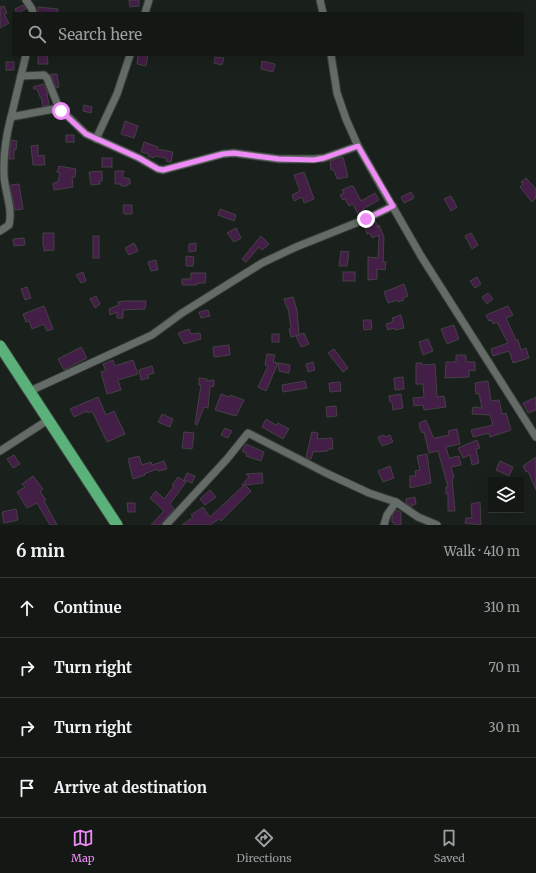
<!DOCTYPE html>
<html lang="en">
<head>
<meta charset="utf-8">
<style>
	:root { --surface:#141815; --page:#1d211e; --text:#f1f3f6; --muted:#9da0a0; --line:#333734; --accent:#ef8bf7 }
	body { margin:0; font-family:Merriweather,serif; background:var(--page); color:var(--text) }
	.controls { position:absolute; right:12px; bottom:12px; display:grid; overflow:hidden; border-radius:0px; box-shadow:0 4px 16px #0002 }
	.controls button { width:36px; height:36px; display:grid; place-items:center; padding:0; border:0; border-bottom:1px solid var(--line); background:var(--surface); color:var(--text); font:20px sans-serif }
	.stop { position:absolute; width:12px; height:12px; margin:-9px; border:3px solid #ef8bf7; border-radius:50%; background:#fff }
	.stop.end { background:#ef8bf7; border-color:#fff; box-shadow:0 1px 4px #0008 }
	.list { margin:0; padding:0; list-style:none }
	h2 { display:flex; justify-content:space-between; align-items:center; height:52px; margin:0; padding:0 16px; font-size:17px }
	h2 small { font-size:13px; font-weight:400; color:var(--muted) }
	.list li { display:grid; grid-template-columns:26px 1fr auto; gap:12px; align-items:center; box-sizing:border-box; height:60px; padding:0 16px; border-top:1px solid var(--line) }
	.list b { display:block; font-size:15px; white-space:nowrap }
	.list em { font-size:13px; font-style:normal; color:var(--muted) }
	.icon { flex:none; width:22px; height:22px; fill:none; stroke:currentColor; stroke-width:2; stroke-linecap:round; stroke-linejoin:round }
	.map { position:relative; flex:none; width:536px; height:525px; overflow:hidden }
	.search { position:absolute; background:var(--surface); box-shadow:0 4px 16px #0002; left:12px; right:12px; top:12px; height:44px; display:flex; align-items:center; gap:10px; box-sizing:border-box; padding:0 14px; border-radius:0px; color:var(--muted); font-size:15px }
	.sheet { height:292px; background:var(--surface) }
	nav { display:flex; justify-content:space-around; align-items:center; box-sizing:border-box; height:56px; border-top:1px solid var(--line); background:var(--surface); font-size:11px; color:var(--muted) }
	nav a { display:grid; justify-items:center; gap:2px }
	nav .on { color:var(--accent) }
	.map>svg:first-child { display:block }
	.building { fill:#431e46; stroke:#464046 }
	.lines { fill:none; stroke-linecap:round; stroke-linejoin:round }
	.minor-casing { stroke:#393e3a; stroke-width:9 }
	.trunk-casing { stroke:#393e3a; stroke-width:13 }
	.minor { stroke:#656c67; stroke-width:7 }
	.trunk { stroke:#5ab17a; stroke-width:11 }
	.route { stroke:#ef8bf7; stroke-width:5 }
</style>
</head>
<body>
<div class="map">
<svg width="536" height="525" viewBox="0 0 536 525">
	<rect width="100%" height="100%" fill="#1a201c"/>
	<g class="building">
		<path d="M129 0H139V6L130 7Z"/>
		<path d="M23 5 26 9 17 13 15 9Z"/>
		<path d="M4 6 7 13 4 14 9 23 0 28V7Z"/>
		<path d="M38 7 58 9 57 13H38Z"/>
		<path d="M38 55H47L48 64H38Z"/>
		<path d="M138 55H148L146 66 137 64Z"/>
		<path d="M215 57 224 58 222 65 214 63Z"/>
		<path d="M262 61 275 64 273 72 261 69Z"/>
		<rect x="6" y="62" width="8" height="8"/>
		<path d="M51 74H57L59 87 56 88Z"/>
		<path d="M44 84 48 94H47L49 105 43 106 41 96 40 97 37 89H34L33 87Z"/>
		<path d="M84 105 92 107 91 113 83 111Z"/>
		<path d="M125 121 138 126 134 138 121 134Z"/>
		<rect x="66" y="135" width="8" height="7"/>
		<path d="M11 140 17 141 16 150 14 149V159H9Z"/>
		<path d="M144 142 158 147 157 149 173 152 171 162 166 161V158L155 156 154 158 148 156 149 154 141 152Z"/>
		<path d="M38 145V156L44 155 45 165H33L31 146Z"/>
		<path d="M343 157 348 177 337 179 334 170H331L330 161Z"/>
		<rect x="102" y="158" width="10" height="9"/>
		<path d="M59 166 76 169 75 177H72L73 187 54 190 53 183 58 182 60 173 57 172Z"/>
		<path d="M102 171V181H99L100 184 91 185 89 172Z"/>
		<path d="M115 171H124L122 177 130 179V184H127V186H121V184H115Z"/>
		<path d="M304 172 314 199 304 203 302 197 294 201 292 195 300 191 294 175Z"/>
		<path d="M526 178 536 189V198L532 202 520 187 523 184 521 182Z"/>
		<path d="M19 184 23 209 15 210 10 186 11 185Z"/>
		<path d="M351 186H353L361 201 375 193 379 200 363 209 365 212 359 216 353 204 349 206 345 199 343 200 340 195 344 193 342 190Z"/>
		<path d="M411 192 414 198 404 203 401 197Z"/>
		<path d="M451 196 457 207 451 211 444 199Z"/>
		<path d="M123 205H132V214H124Z"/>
		<path d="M220 209 236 215 234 221 218 215Z"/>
		<path d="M375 220 378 228 379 225 384 237 383 262H386L385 270 377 269V279L368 280V257L378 258 379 235 372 238 370 233 367 234 365 228 367 227 366 224Z"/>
		<path d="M236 228 241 238 234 242 227 233Z"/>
		<path d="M43 233H54V250L44 251V246H43Z"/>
		<path d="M471 233 478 245 472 249 465 236Z"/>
		<rect x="93" y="236" width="6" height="22"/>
		<path d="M261 236 269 244 262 250 259 247 246 262 242 259Z"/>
		<path d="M24 238 25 245 14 246 13 239Z"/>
		<path d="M134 243 138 251 129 255 125 248Z"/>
		<path d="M196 243V251L189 252V244Z"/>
		<path d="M341 251 349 252 347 266H339Z"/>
		<path d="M186 256 194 257 193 266H186Z"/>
		<path d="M156 260 158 270 151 271 148 262Z"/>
		<path d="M83 272 86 281 81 283 76 275Z"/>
		<rect x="343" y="272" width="12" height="9"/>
		<path d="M191 273H206L205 283H197V285H182V279H191Z"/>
		<path d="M477 277 481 284 475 288 470 281Z"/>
		<path d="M404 284 408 296 403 298 404 300 398 302 397 300 388 303 384 292Z"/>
		<path d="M27 287 31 298 25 300 21 289Z"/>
		<path d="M488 293 493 299 487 304 482 297Z"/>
		<path d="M96 296 100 304 95 308 90 299Z"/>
		<path d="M293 297 297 310 299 335 291 337 289 329 291 328 288 308H287L284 299Z"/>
		<path d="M123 301H146L145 309 123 310V318H117V312L110 315 109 309 119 305 118 302Z"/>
		<path d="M44 306 53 329 47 331 44 324 32 329 29 321 26 322 23 314Z"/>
		<path d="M508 306 513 315 506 318 516 340H518L521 350 526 348 529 358 513 363 509 351 493 356 491 349 508 343 497 322 493 324 492 320 489 321 486 315Z"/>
		<path d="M208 310 210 316 201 318 199 312Z"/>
		<path d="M401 315 404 328 395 330 394 328 388 330 386 324 393 322 392 318Z"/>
		<path d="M363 320H371L372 329 364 330Z"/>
		<path d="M454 325 459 339 447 344 441 329Z"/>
		<path d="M189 329 191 334 200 333 201 339 184 344 178 333Z"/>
		<path d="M304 333 309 344 301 347 296 336Z"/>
		<rect x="272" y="334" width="7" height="8"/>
		<path d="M428 339 433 351 423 355 419 342Z"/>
		<path d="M229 345 230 355 214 357 213 347Z"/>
		<path d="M81 347 87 358 64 370 58 359Z"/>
		<path d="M334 349 348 368 343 372 328 353Z"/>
		<path d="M267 354 275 355 273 362 278 363 266 391 258 387 268 366 265 365Z"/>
		<path d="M456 355H466V362H475V371L469 370V377L445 378 446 362H456Z"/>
		<path d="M113 360 115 366 133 360 138 374 118 380 121 390 107 394 101 372 106 371 103 364Z"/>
		<path d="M313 362 315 370 308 372 306 364Z"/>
		<path d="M278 363 290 365 289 373 279 371Z"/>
		<path d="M416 363H422V365L435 364 437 397 444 396 446 407 424 410 423 405 414 406 413 398 424 397 423 384H416Z"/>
		<path d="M152 366 154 373 148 375 149 378 141 380 139 370Z"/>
		<path d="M403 377 404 389 395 390 394 378Z"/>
		<path d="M199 378 207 379 206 381 214 380V386L210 387 208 408 204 407 197 425 195 424 201 385H199Z"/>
		<path d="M305 381 307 388 283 392 282 385Z"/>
		<path d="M488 381 491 401 499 400 502 414 506 413 511 430 490 437 489 433 473 437 471 430 493 425 490 415 472 414 473 407 482 408 479 393 476 394 475 383Z"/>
		<path d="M340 382 341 391 330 392 329 383Z"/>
		<path d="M221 394 229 397 230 395 244 400 236 416 215 410Z"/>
		<path d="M401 394 403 408 393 410 392 402H390L389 396Z"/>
		<path d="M98 397 106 415 114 411 125 434 107 442 92 411 88 413 87 411 74 417 70 409Z"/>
		<path d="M536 397V410L528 413 523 403Z"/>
		<path d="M336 406 337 416 327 417 326 407Z"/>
		<path d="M162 414 173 419 170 427 158 422Z"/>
		<path d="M266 419 276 425 278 423 289 429 283 439 262 427Z"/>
		<path d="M426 420 433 437 435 438 449 435 448 431 457 429 460 444 446 447 449 458 459 456 461 465 451 467 454 478 452 479 455 511H448V494H446V487H448L438 451 429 453 424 432 422 433 419 426 420 425 419 423Z"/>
		<path d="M225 428 232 431 228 438 221 435Z"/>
		<path d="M184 432 194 433 192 449 182 448Z"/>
		<path d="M312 432 318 433 317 439 332 438 333 449H328V451L313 452 311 459 306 457Z"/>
		<path d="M384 435 385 437 390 435 393 442 382 446 378 437Z"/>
		<path d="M477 440 480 448 476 449 479 463 472 465 470 455 463 458 458 448Z"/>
		<path d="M246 444 264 452 261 461 246 456 247 454 242 451Z"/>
		<path d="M427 454 431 483 410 488V476H416L415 471 420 470 417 456Z"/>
		<path d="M14 455 20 464 13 468 7 459Z"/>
		<path d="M139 456 142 465 151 462 152 465 164 461 167 469 158 471 157 469 144 474 145 475 133 479 128 459Z"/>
		<path d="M536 457V490L528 471 526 472 523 466Z"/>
		<path d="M500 461 513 467 509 476 496 470Z"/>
		<path d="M390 466 394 478 383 482 378 471Z"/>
		<path d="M187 473 195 476 192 483 184 480Z"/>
		<path d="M262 473 263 483 245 485 251 491 221 521 219 519 210 525H182L193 517 191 515 203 507 210 517 244 485H242L249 477 246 474Z"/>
		<path d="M33 476 43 489 40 491 46 500 44 501 57 525H50L37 503 27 508 17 492 25 487 22 484Z"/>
		<path d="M178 477 186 482 170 504 174 509 160 525H151L164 511 150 498 156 491 164 499 174 486 172 485Z"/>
		<path d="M210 490 216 497 205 505 200 499Z"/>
		<path d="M415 497 416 504 412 505V507L406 503V499Z"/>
		<path d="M480 502 481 525 465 523 466 518H472L471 504Z"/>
		<path d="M127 503H135V512H128Z"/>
		<path d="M16 509 18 520 4 523 2 512Z"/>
		<path d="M396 510 401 512V525H394L393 522H392V516Z"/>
	</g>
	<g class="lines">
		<defs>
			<g id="minor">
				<path d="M26 0 32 9 33 13"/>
				<path d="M320 0 323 13"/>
				<path d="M145 13 149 0"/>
				<path d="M26 55 11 117 59 108"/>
				<path d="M331 55 337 93 346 119 358 146 421 256 536 437"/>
				<path d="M21 76 44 75 47 78 59 108 86 134 139 158 158 169 163 170 223 154 234 153 279 159H314L324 158 358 146"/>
				<path d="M96 139 117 94 130 55"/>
				<path d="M0 231 9 225C13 209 5 192 4 176 3 156 6 136 11 117"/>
				<path d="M30 391 152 335 182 313 262 263 296 247 366 219 393 206"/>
				<path d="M0 451 48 420"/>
				<path d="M166 525 227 459 248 433 326 473 369 493 396 502 418 517 437 525"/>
				<path d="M384 525 387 515 396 502"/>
			</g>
			<path id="trunk" d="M0 346 117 525"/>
		</defs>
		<use href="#minor" class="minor-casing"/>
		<use href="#trunk" class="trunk-casing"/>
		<use href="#minor" class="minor"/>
		<use href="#trunk" class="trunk"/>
	</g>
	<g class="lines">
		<path class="route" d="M61 111 86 134 139 158 158 169 163 170 223 154 234 153 279 159 314 160 324 158 358 146 393 206 366 219"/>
	</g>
</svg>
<div class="controls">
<button><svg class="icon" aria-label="layers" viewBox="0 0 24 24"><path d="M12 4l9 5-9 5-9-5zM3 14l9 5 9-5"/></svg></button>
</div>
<div class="stop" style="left:61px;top:111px"></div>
<div class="stop end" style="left:366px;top:219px"></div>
<div class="search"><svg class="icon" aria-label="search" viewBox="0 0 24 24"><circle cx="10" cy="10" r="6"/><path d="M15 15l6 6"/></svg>Search here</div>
</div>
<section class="sheet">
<h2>6 min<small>Walk · 410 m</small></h2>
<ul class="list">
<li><svg class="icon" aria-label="ahead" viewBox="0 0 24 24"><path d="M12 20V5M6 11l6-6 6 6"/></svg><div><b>Continue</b></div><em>310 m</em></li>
<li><svg class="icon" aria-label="right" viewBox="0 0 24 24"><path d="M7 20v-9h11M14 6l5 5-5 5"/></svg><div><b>Turn right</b></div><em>70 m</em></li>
<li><svg class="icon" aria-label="right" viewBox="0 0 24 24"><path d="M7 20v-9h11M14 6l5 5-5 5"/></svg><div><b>Turn right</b></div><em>30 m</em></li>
<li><svg class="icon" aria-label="arrive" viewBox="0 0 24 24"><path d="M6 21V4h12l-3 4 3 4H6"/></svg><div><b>Arrive at destination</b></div></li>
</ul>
</section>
<nav>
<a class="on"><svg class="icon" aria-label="map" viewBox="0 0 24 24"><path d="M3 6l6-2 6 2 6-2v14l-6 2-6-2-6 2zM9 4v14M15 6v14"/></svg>Map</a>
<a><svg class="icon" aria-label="directions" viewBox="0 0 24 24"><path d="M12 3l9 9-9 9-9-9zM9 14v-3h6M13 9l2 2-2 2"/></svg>Directions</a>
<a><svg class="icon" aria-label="saved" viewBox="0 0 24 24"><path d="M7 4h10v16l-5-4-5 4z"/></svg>Saved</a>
</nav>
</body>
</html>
